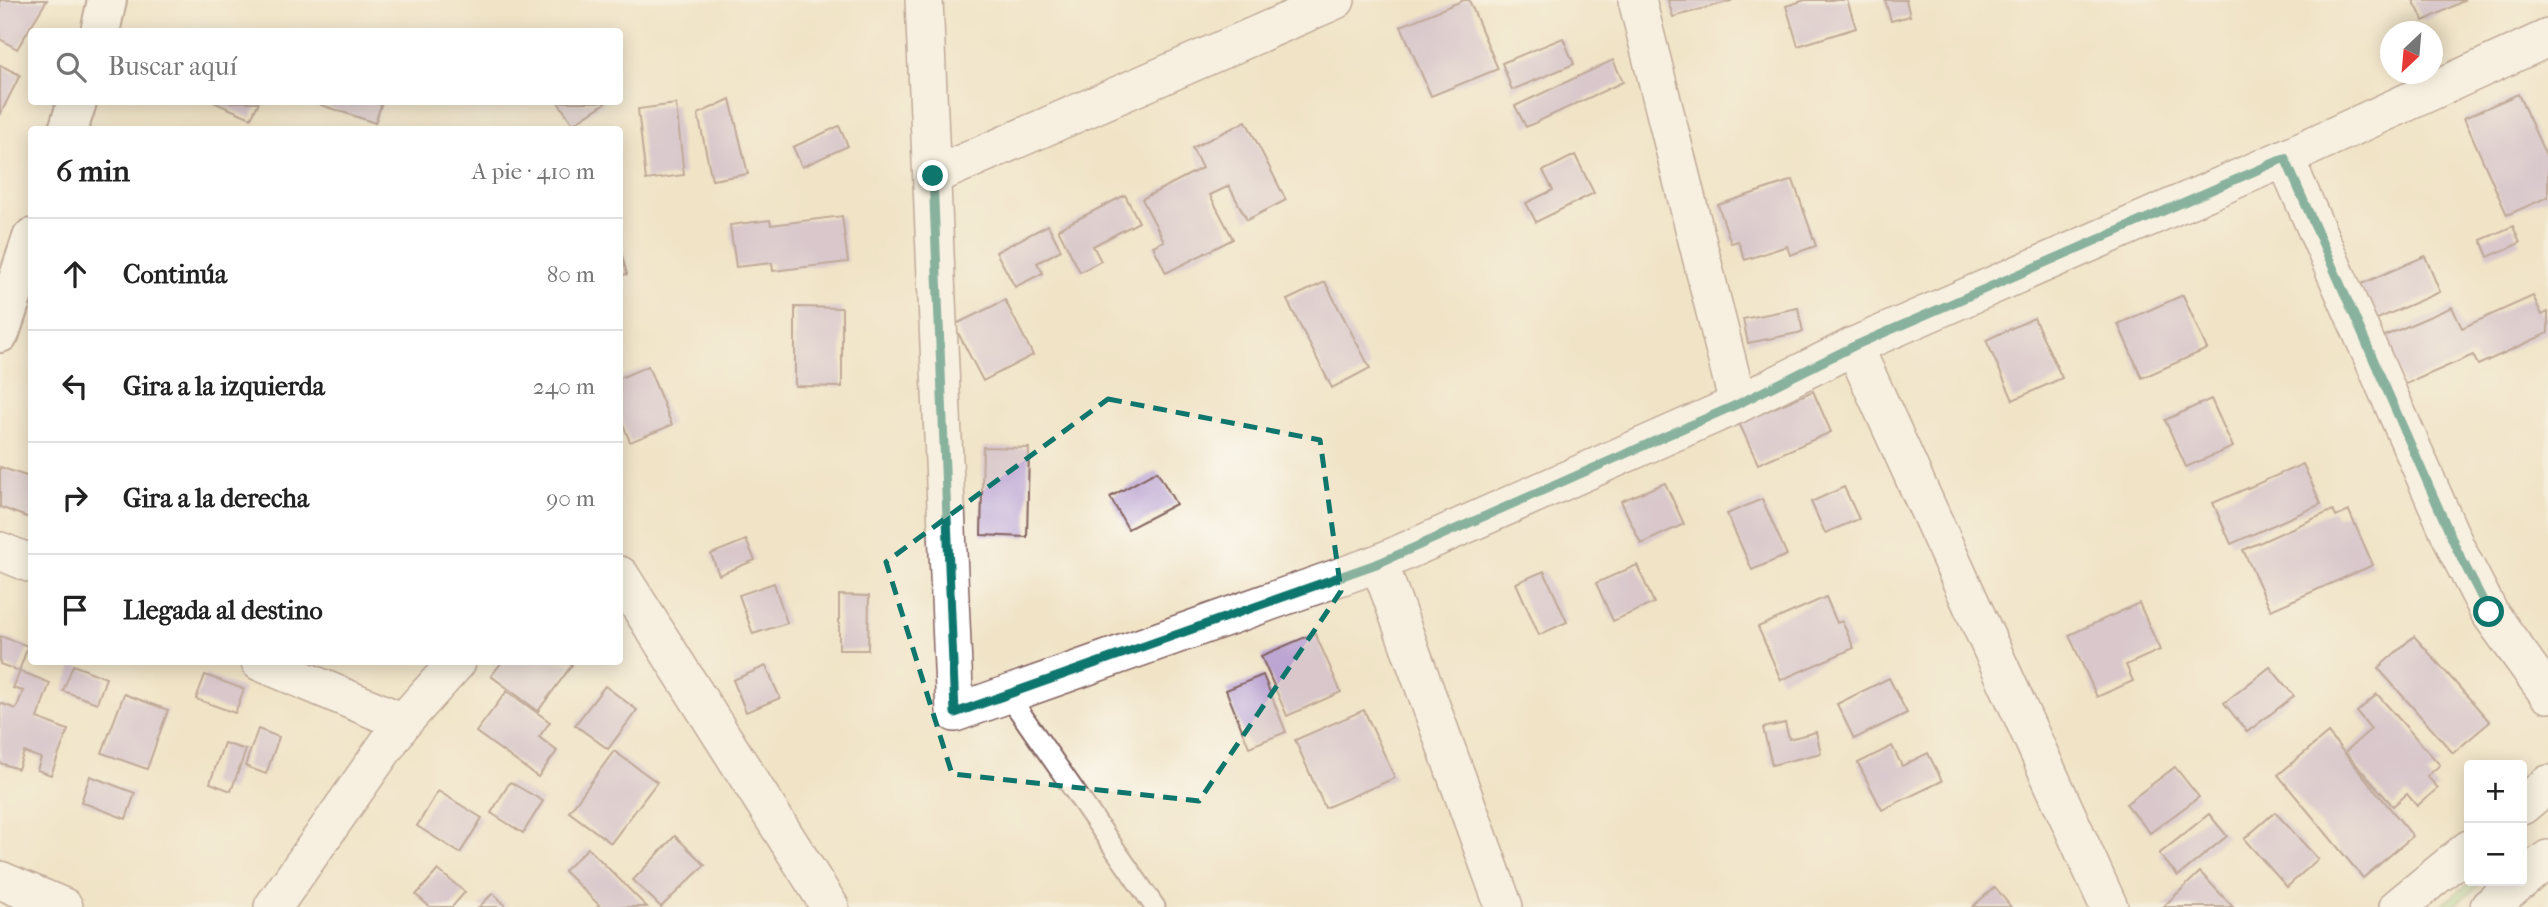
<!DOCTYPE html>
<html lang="es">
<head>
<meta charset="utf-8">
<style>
	:root { --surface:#fff; --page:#f2f2f2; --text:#222; --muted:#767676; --line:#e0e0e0 }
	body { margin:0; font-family:"IM FELL French Canon",serif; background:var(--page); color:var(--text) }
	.controls { position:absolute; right:21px; bottom:21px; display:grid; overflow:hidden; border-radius:7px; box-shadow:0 4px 18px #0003 }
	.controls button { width:63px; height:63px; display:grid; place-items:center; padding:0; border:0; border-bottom:2px solid var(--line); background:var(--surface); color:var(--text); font:35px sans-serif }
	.compass { position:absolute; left:2380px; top:21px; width:63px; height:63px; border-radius:50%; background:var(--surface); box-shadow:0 4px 18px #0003; rotate:206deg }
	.stop { position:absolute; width:21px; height:21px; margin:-16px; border:5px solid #0f766e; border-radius:50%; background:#fff }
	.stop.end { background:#0f766e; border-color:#fff; box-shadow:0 2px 7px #0008 }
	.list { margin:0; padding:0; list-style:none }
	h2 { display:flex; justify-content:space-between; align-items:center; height:91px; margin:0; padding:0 28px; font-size:30px }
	h2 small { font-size:23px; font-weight:400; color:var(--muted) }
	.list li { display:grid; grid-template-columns:46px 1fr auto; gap:21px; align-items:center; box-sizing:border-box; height:112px; padding:0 28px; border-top:2px solid var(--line) }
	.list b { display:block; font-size:26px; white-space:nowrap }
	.list em { font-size:23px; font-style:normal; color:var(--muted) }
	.icon { flex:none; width:38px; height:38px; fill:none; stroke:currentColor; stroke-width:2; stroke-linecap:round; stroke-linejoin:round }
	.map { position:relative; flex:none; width:2548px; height:907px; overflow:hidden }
	.search { position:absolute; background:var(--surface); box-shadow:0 4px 18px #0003; left:28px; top:28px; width:595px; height:77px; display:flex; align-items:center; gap:18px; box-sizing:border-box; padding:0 24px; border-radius:7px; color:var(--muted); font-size:26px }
	.panel { position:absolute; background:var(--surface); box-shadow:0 4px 18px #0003; left:28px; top:126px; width:595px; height:539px; border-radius:7px }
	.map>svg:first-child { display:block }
	.green { fill:#93cc80; stroke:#6e7656; stroke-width:2 }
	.building { fill:#bca5d2 }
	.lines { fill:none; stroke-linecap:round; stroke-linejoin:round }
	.service-casing { stroke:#846461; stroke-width:23 }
	.minor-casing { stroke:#846461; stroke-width:40 }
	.tertiary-casing { stroke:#846461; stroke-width:42 }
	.service { stroke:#fff; stroke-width:19 }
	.minor { stroke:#fff; stroke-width:37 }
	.tertiary { stroke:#fff; stroke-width:38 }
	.route { stroke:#0f766e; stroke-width:9 }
	.marked { fill:none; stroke:#0f766e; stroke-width:5; stroke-dasharray:14 9; stroke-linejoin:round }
</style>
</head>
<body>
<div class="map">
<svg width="2548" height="907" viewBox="0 0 2548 907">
	<rect width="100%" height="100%" fill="#fdfcf7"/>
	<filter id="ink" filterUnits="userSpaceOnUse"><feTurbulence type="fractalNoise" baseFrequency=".0143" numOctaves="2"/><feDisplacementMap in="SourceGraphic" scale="14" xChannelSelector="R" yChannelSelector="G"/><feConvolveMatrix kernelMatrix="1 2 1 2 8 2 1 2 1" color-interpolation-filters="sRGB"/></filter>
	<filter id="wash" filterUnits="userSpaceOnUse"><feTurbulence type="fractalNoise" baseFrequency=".00686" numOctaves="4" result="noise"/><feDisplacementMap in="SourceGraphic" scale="28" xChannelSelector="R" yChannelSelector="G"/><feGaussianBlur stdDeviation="1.57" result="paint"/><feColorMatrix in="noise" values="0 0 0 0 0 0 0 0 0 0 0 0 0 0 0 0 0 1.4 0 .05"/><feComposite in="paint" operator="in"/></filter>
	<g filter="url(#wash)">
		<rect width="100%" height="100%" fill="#f0e3c6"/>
		<path class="green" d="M2472 881H2484L2452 907H2439Z"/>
		<g id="blocks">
			<g class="building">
				<path d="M0 0H47L17 49 0 39Z"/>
				<path d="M1464 0H1469L1498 69 1431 96 1401 26Z"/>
				<path d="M1668 0H1731V1L1673 17Z"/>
				<path d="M1805 0H1847L1856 28 1798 46 1786 6Z"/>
				<path d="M1885 0H1906L1910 16 1891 21Z"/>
				<path d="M2413 0H2465L2424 21Z"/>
				<path d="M1563 38 1574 64 1512 90 1502 63Z"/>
				<path d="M1613 60 1623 82 1526 127 1515 106Z"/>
				<path d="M0 65 20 75 0 115Z"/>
				<path d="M2518 94 2548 160V197L2507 215 2464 118Z"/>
				<path d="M730 99 748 174 712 180 698 114Z"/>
				<path d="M213 102H259L251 118Z"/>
				<path d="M323 102H382L375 123 321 105Z"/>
				<path d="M558 102H607L573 124Z"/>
				<path d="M676 104 684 175 646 180 638 109Z"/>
				<path d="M1246 121 1286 200 1247 220 1229 186 1210 195 1233 239 1166 273 1153 246 1164 241 1142 199 1202 168 1192 148Z"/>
				<path d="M839 126 848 146 802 167 793 147Z"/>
				<path d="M1575 155 1594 193 1536 222 1526 203 1553 190 1543 171Z"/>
				<path d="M1793 180 1816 246 1790 255 1787 246 1745 260 1738 241 1731 243 1718 205Z"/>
				<path d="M1125 195 1139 222 1093 246 1101 261 1080 272 1058 229Z"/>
				<path d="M842 216 848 262 773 271 772 263 736 267 730 225 770 220 771 225Z"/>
				<path d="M1048 225 1061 250 1037 263 1043 273 1015 287 996 252Z"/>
				<path d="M2513 226 2520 243 2488 257 2481 240Z"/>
				<path d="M620 248 627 274 620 276Z"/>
				<path d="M2425 256 2440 292 2375 320 2359 285Z"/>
				<path d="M1325 282 1370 368 1332 388 1287 300Z"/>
				<path d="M2183 295 2207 349 2142 378 2118 324Z"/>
				<path d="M2533 296 2542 315 2548 312V333L2478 365 2473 355 2404 385 2382 337 2452 307 2462 328Z"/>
				<path d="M1005 300 1033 355 983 381 954 325Z"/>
				<path d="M795 307 842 308V387L795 386Z"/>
				<path d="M1798 308 1803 332 1748 343 1743 319Z"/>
				<path d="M2034 318 2062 378 2013 400 1986 340Z"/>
				<path d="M648 366 672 425 630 442 620 416V378Z"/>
				<path d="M1813 391 1831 432 1758 464 1739 423Z"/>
				<path d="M2211 399 2233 447 2186 467 2165 420Z"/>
				<path d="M983 447 1029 448 1027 537 981 535Z"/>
				<path d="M2303 464 2321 504 2231 544 2213 503Z"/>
				<path d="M0 467 32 478V519L0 507Z"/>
				<path d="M1157 471 1176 504 1128 529 1110 497Z"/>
				<path d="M1665 483 1684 524 1641 544 1621 501Z"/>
				<path d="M1844 487 1859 519 1825 533 1811 502Z"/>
				<path d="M1762 499 1787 555 1752 570 1727 514Z"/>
				<path d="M2333 510 2336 517 2349 511 2373 565 2271 610 2243 550Z"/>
				<path d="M746 540 755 560 719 575 711 554Z"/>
				<path d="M1637 565 1654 603 1613 621 1596 583Z"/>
				<path d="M1544 571 1567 622 1539 635 1516 583Z"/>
				<path d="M774 583 787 623 753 634 739 595Z"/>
				<path d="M839 595 869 596 868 650H839Z"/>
				<path d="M1826 597 1837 623 1842 621 1854 648 1781 680 1758 627Z"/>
				<path d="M2139 603 2160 650 2126 665 2133 681 2097 697 2069 635Z"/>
				<path d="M1315 633 1341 692 1287 716 1261 656Z"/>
				<path d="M0 636 28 646 19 671 0 664Z"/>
				<path d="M2414 636 2490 722 2453 753 2378 668Z"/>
				<path d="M502 662H567L572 665 538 711 491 676Z"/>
				<path d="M73 665 106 678 97 703 63 691Z"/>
				<path d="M766 666 780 698 746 712 733 680Z"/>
				<path d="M2270 667 2294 696 2247 732 2224 703Z"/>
				<path d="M20 671 50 683 37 718 68 730 51 775 37 770 41 758 24 752 18 769 0 763V703L16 709 23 691 13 688Z"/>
				<path d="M205 675 244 689 235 713 196 699Z"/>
				<path d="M1263 675 1286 732 1249 747 1226 690Z"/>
				<path d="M1889 678 1907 713 1854 739 1837 704Z"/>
				<path d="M605 686 637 710 608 749 575 725Z"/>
				<path d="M507 691 550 722 539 737 557 751 538 777 476 732Z"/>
				<path d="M124 694 168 710 147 769 102 753Z"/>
				<path d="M2377 694 2440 765 2427 776 2438 788 2417 806 2407 794 2393 806 2345 752 2371 729 2357 712Z"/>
				<path d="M1364 710 1395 778 1325 808 1295 740Z"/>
				<path d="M1785 723 1789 739 1816 732 1821 753 1772 765 1763 728Z"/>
				<path d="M258 729 279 737 266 774 245 766Z"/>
				<path d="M2328 733 2413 836 2363 878 2278 775Z"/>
				<path d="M224 743 246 750 231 791 210 783Z"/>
				<path d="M1892 746 1902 766 1928 753 1942 781 1882 810 1858 763Z"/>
				<path d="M614 751 657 782 611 843 569 812Z"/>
				<path d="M2175 767 2199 797 2150 833 2126 804Z"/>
				<path d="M90 776 135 793 126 819 81 802Z"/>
				<path d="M510 782 543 801 523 833 491 813Z"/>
				<path d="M438 791 482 818 460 853 417 826Z"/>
				<path d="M2275 812 2318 859 2287 887 2244 839Z"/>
				<path d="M2209 814 2227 836 2178 876 2159 854Z"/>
				<path d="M675 836 705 865 661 907 633 880Z"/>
				<path d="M588 848 647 907H597L599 905 564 871Z"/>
				<path d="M438 870 465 892 452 907H430L416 895Z"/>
				<path d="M2200 872 2233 907H2163Z"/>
				<path d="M1995 887 2011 907H1972Z"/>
				<path d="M493 893 507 907H479Z"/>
			</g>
		</g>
	</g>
	<g filter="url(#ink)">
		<use href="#blocks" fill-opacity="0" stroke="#846461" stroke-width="2"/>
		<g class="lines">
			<defs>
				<path id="service" d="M1008 695 1155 907"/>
				<g id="minor">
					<path d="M924 0 955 713 1379 563 1738 404 1854 346 2285 158 2548 38"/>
					<path d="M1637 0 1738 404"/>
					<path d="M2285 158 2457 550 2489 612 2548 694"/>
					<path d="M933 176 1336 0"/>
					<path d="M1854 346 2109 907"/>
					<path d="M0 551 32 564"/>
					<path d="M1379 563 1504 907"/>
					<path d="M620 575 830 907"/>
					<path d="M260 662 403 722"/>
					<path d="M2522 806 2548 784"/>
					<path d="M0 880 64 907"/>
					<path d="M2522 880 2548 859"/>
					<path d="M273 907 403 722 457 662"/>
					<path d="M2398 907 2469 849"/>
					<path d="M2489 907 2521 881"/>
				</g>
				<g id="tertiary">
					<path d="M100 32 107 0"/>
					<path d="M68 130 77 102"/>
					<path d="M0 333 32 238"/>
				</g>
			</defs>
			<use href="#service" class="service-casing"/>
			<use href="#minor" class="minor-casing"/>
			<use href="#tertiary" class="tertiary-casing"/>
			<use href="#service" class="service"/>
			<use href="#minor" class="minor"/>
			<use href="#tertiary" class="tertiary"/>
		</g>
	</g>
	<g class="lines" filter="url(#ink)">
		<path class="route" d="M933 176 955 713 1379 563 1738 404 1854 346 2285 158 2457 550 2489 612"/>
	</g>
	<path d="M0 0H2548V907H0ZM1108 399 1320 440 1341 591 1199 801 952 774 886 562Z" fill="#f0e3c6" fill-opacity=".55" fill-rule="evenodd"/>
	<path class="marked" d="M1108 399 1320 440 1341 591 1199 801 952 774 886 562Z"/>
</svg>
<div class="controls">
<button>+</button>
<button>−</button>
</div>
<svg class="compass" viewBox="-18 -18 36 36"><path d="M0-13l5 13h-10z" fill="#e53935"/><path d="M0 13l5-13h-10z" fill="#767676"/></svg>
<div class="stop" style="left:2489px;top:612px"></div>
<div class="stop end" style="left:933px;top:176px"></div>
<div class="search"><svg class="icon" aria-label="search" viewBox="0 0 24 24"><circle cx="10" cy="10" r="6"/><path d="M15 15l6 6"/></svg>Buscar aquí</div>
<section class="panel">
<h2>6 min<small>A pie · 410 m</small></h2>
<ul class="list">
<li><svg class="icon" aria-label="ahead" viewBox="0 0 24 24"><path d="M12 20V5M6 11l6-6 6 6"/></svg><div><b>Continúa</b></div><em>80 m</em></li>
<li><svg class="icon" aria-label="left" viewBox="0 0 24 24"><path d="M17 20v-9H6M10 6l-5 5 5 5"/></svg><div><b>Gira a la izquierda</b></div><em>240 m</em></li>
<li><svg class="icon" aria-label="right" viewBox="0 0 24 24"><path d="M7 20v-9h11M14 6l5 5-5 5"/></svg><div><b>Gira a la derecha</b></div><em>90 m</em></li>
<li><svg class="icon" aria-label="arrive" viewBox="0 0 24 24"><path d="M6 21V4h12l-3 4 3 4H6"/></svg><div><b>Llegada al destino</b></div></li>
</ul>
</section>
</div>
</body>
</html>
